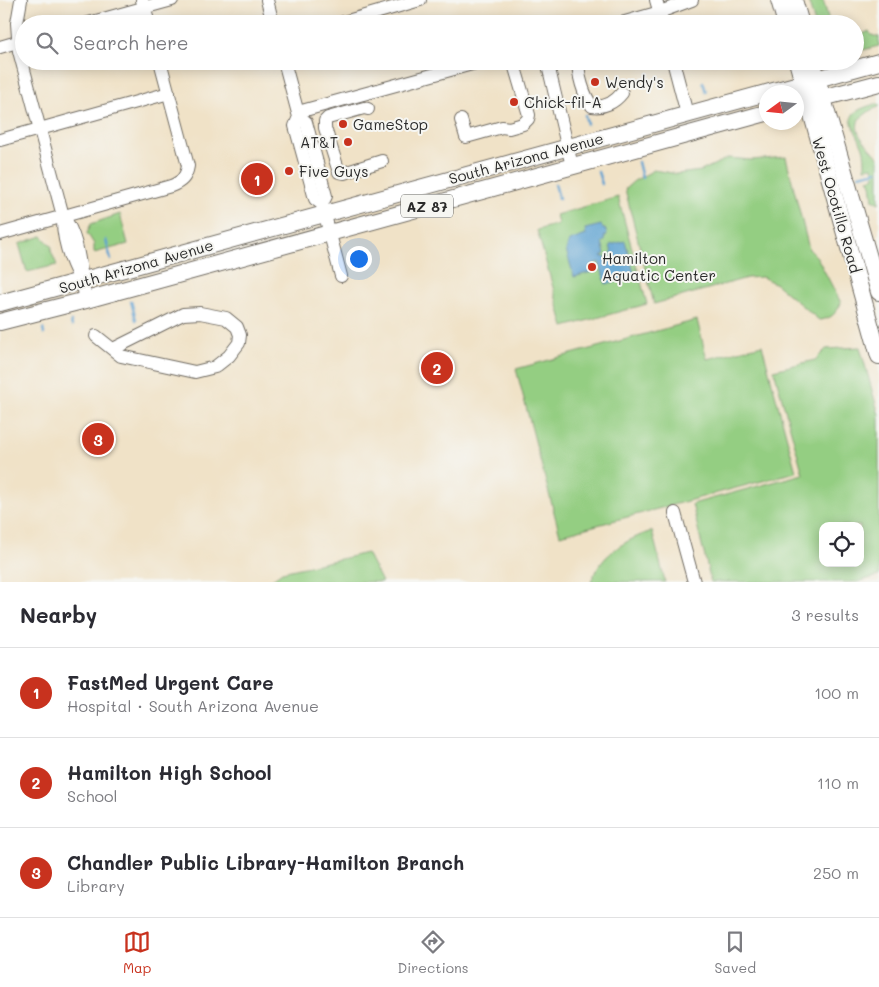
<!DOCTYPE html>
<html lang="en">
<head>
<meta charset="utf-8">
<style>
	:root { --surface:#fff; --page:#f2f2f3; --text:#2b2b33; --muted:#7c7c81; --line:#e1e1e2; --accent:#c8321e }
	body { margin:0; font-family:Mali,sans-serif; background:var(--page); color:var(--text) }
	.controls { position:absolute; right:15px; bottom:15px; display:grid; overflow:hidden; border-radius:10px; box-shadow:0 2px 12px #0003 }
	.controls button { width:45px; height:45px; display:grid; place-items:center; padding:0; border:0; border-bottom:1px solid var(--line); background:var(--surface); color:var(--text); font:25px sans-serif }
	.compass { position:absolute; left:759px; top:85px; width:45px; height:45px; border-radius:50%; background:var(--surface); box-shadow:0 2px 12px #0003; rotate:255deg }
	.you { position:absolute; left:358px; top:258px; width:18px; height:18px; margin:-12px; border:4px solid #fff; border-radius:50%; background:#1a73e8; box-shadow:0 0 0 8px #1a73e833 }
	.badge { display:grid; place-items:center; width:32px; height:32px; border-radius:50%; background:var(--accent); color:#fff; font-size:16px; font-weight:700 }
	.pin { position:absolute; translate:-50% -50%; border:2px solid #fff; box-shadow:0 1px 5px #0006 }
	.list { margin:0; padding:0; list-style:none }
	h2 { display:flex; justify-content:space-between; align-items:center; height:65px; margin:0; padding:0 20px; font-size:21px }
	h2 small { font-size:16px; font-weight:400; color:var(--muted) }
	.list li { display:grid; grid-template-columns:32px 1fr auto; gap:15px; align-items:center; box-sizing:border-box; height:90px; padding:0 20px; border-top:1px solid var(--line) }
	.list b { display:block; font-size:19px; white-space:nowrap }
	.list p { margin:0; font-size:16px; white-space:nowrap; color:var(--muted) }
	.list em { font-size:16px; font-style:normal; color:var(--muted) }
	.icon { flex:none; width:28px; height:28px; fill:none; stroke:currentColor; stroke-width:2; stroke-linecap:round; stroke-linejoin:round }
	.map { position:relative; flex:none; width:879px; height:582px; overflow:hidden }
	.search { position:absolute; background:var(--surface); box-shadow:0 2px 12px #0003; left:15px; right:15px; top:15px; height:55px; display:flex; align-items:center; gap:12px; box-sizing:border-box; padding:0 18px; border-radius:28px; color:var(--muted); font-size:19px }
	.sheet { height:335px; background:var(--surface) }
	nav { display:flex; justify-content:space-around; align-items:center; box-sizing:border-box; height:70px; border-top:1px solid var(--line); background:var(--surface); font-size:14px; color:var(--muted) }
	nav a { display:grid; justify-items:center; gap:2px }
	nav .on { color:var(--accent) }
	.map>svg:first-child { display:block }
	.green { fill:#94ce82; stroke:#607c56; fill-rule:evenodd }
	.water { fill:#5ca1d1; stroke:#44667e }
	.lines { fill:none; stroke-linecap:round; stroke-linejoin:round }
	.stream { stroke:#5ca1d1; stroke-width:2.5 }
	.minor-casing { stroke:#706b62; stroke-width:14 }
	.major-casing { stroke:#706b62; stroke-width:18 }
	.minor { stroke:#fff; stroke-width:12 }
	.major { stroke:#fff; stroke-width:16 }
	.poi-dot { fill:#c8321e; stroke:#f6f6f2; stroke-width:2 }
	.labels { text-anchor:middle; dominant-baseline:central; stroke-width:4; stroke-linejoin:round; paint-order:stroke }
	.shield { fill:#f6f6f2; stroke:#686867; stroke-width:1 }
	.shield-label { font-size:14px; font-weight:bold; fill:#2b2b2b }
	.poi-label { font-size:15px; fill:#2b2b2b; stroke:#f6f6f2; text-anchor:start }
	.street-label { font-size:15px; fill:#2b2b2b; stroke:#f6f6f2 }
</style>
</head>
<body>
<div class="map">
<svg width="879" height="582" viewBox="0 0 879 582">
	<rect width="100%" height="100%" fill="#f6f6f2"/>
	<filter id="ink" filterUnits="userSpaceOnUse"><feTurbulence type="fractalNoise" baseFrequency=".02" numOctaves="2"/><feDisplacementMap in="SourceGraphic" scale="10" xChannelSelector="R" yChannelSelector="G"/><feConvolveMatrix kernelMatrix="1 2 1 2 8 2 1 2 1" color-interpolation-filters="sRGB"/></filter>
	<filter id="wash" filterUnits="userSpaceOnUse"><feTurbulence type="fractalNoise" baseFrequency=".0096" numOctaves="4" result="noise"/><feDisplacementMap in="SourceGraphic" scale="20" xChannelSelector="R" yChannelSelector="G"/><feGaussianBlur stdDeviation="1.12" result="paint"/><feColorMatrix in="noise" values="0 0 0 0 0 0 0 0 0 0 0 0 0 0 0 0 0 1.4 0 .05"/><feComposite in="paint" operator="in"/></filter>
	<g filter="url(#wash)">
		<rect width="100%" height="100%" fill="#f0e2c7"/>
		<g class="green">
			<path d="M808 0H823L830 24H815Z"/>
			<path d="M869 31 871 35 879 37V46L855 52V41L859 39 861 35Z"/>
			<path d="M875 104H879V107L871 110 859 119C852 137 871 145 879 159V203L873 200 871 184 868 179 875 177 873 167 865 168C865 161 865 154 863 148 854 123 837 115 875 104Z"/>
			<path d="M786 157 809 249 817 257 841 303C836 314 831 319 819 320L776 284 762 277 747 278 654 304 625 189 634 181 654 170 677 174 701 171 728 158 751 160Z"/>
			<path d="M618 197 647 304 564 327 537 230 558 224 556 215Z"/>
			<path d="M120 214 128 244 94 253V244L87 233 91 224Z"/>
			<path d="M42 236 52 247 51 251 57 265 27 272 19 244Z"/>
			<path d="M697 320 707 359 762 345 796 472 560 535 516 369Z"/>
			<path d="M860 347 879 415V576L857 582H711L692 504 803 474 774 370 815 360 826 349ZM823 526H860V563H823Z"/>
			<path d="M652 531 665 582H591C601 554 625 540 652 531Z"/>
			<path d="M367 553 382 582H268L282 572Z"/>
		</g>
		<path class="water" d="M601 225 603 228H605L607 235 604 237 605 241 602 242 605 254 601 256 609 259 613 258 610 245 625 241 635 276 606 284 599 262 593 264 595 271 574 277 566 250 569 241 586 235 585 229Z"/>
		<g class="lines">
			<g class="stream">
				<path d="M703 82 706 92"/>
				<path d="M585 115 587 124"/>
				<path d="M638 162 642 178"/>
				<path d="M598 172 602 184"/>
				<path d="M859 175 877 171"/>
				<path d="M555 184 559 198"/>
				<path d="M106 240 111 260"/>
				<path d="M131 301 136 320"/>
				<path d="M71 322 72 326"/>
				<path d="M43 329 44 334"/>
			</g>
		</g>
	</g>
	<g filter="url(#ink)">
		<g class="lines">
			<defs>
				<g id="minor">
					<path d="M21 0 17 23 19 51 63 216C62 239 70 261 81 281"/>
					<path d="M142 0 149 24"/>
					<path d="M267 0 273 24"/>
					<path d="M656 0 663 24"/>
					<path d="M85 24 172 0"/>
					<path d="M337 24 420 0"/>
					<path d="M618 24 660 12 692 0"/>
					<path d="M0 47 24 40"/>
					<path d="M284 61 299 117 295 126 315 199 322 204"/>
					<path d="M547 61 572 166"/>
					<path d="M579 61C577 74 584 96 592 106 604 108 615 102 622 93"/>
					<path d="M673 61 687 114"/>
					<path d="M368 109 364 108 328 118 325 121V128L339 172 344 173 382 161"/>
					<path d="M298 112 483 61"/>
					<path d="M299 117 306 122 326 196 322 204 341 276"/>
					<path d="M461 120 466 137 502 127 509 128 523 124 528 119 529 115 513 61"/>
					<path d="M0 140 169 93"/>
					<path d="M63 216C81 241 79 271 86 300"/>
					<path d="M0 234 171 186C181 182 186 178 188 166L160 61"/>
					<path d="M96 336 121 356 195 372 215 367 229 356 239 343 240 335 237 327 226 318 200 313 183 314 113 349"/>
					<path d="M675 513 694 582"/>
				</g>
				<g id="major">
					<path d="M779 0 786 24"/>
					<path d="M794 0 801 24"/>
					<path d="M797 61 879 356"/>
					<path d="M812 61 879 292"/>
					<path d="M796 105 879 83"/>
					<path d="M0 303 879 62"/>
					<path d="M0 322 86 300 766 113"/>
				</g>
			</defs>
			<use href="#minor" class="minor-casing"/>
			<use href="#major" class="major-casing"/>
			<use href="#minor" class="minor"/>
			<use href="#major" class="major"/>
		</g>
	</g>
	<g class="poi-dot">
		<circle cx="595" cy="82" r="5"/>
		<circle cx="514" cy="102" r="5"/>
		<circle cx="343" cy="124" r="5"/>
		<circle cx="348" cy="142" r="5"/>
		<circle cx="289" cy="171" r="5"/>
		<circle cx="592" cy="267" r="5"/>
	</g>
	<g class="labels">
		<rect class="shield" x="401" y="194.5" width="52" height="23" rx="4"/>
		<g class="shield-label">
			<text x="427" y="206">AZ 87</text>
		</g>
		<g class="poi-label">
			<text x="605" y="82">Wendy's</text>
			<text x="524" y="102">Chick-fil-A</text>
			<text x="353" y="124">GameStop</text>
			<text x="338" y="142" text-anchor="end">AT&amp;T</text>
			<text x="299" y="171">Five Guys</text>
			<text x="602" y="258">Hamilton<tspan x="602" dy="17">Aquatic Center</tspan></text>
		</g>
		<g class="street-label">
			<text transform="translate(526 158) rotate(-15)">South Arizona Avenue</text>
			<text transform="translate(837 205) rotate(74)">West Ocotillo Road</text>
			<text transform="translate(136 266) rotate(-16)">South Arizona Avenue</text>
		</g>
	</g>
</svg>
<div class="controls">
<button><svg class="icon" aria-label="locate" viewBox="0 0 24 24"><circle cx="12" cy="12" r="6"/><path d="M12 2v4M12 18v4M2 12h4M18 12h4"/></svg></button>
</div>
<svg class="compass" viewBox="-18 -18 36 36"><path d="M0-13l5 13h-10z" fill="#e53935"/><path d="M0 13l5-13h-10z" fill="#7c7c81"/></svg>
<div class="you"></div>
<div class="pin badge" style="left:257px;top:179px">1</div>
<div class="pin badge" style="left:437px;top:368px">2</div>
<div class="pin badge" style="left:98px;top:439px">3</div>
<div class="search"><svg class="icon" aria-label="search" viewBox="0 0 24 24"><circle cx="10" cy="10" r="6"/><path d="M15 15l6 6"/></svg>Search here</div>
</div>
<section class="sheet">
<h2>Nearby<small>3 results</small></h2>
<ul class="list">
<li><span class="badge">1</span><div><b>FastMed Urgent Care</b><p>Hospital · South Arizona Avenue</p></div><em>100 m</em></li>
<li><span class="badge">2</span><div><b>Hamilton High School</b><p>School</p></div><em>110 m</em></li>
<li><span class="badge">3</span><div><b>Chandler Public Library-Hamilton Branch</b><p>Library</p></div><em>250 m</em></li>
</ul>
</section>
<nav>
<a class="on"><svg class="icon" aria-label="map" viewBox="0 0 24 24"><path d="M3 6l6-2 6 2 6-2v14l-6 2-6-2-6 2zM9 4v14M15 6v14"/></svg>Map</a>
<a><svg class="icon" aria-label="directions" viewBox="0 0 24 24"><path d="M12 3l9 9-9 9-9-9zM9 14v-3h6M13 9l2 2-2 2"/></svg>Directions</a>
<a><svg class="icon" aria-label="saved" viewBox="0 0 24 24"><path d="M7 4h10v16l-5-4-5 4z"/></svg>Saved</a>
</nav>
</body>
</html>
